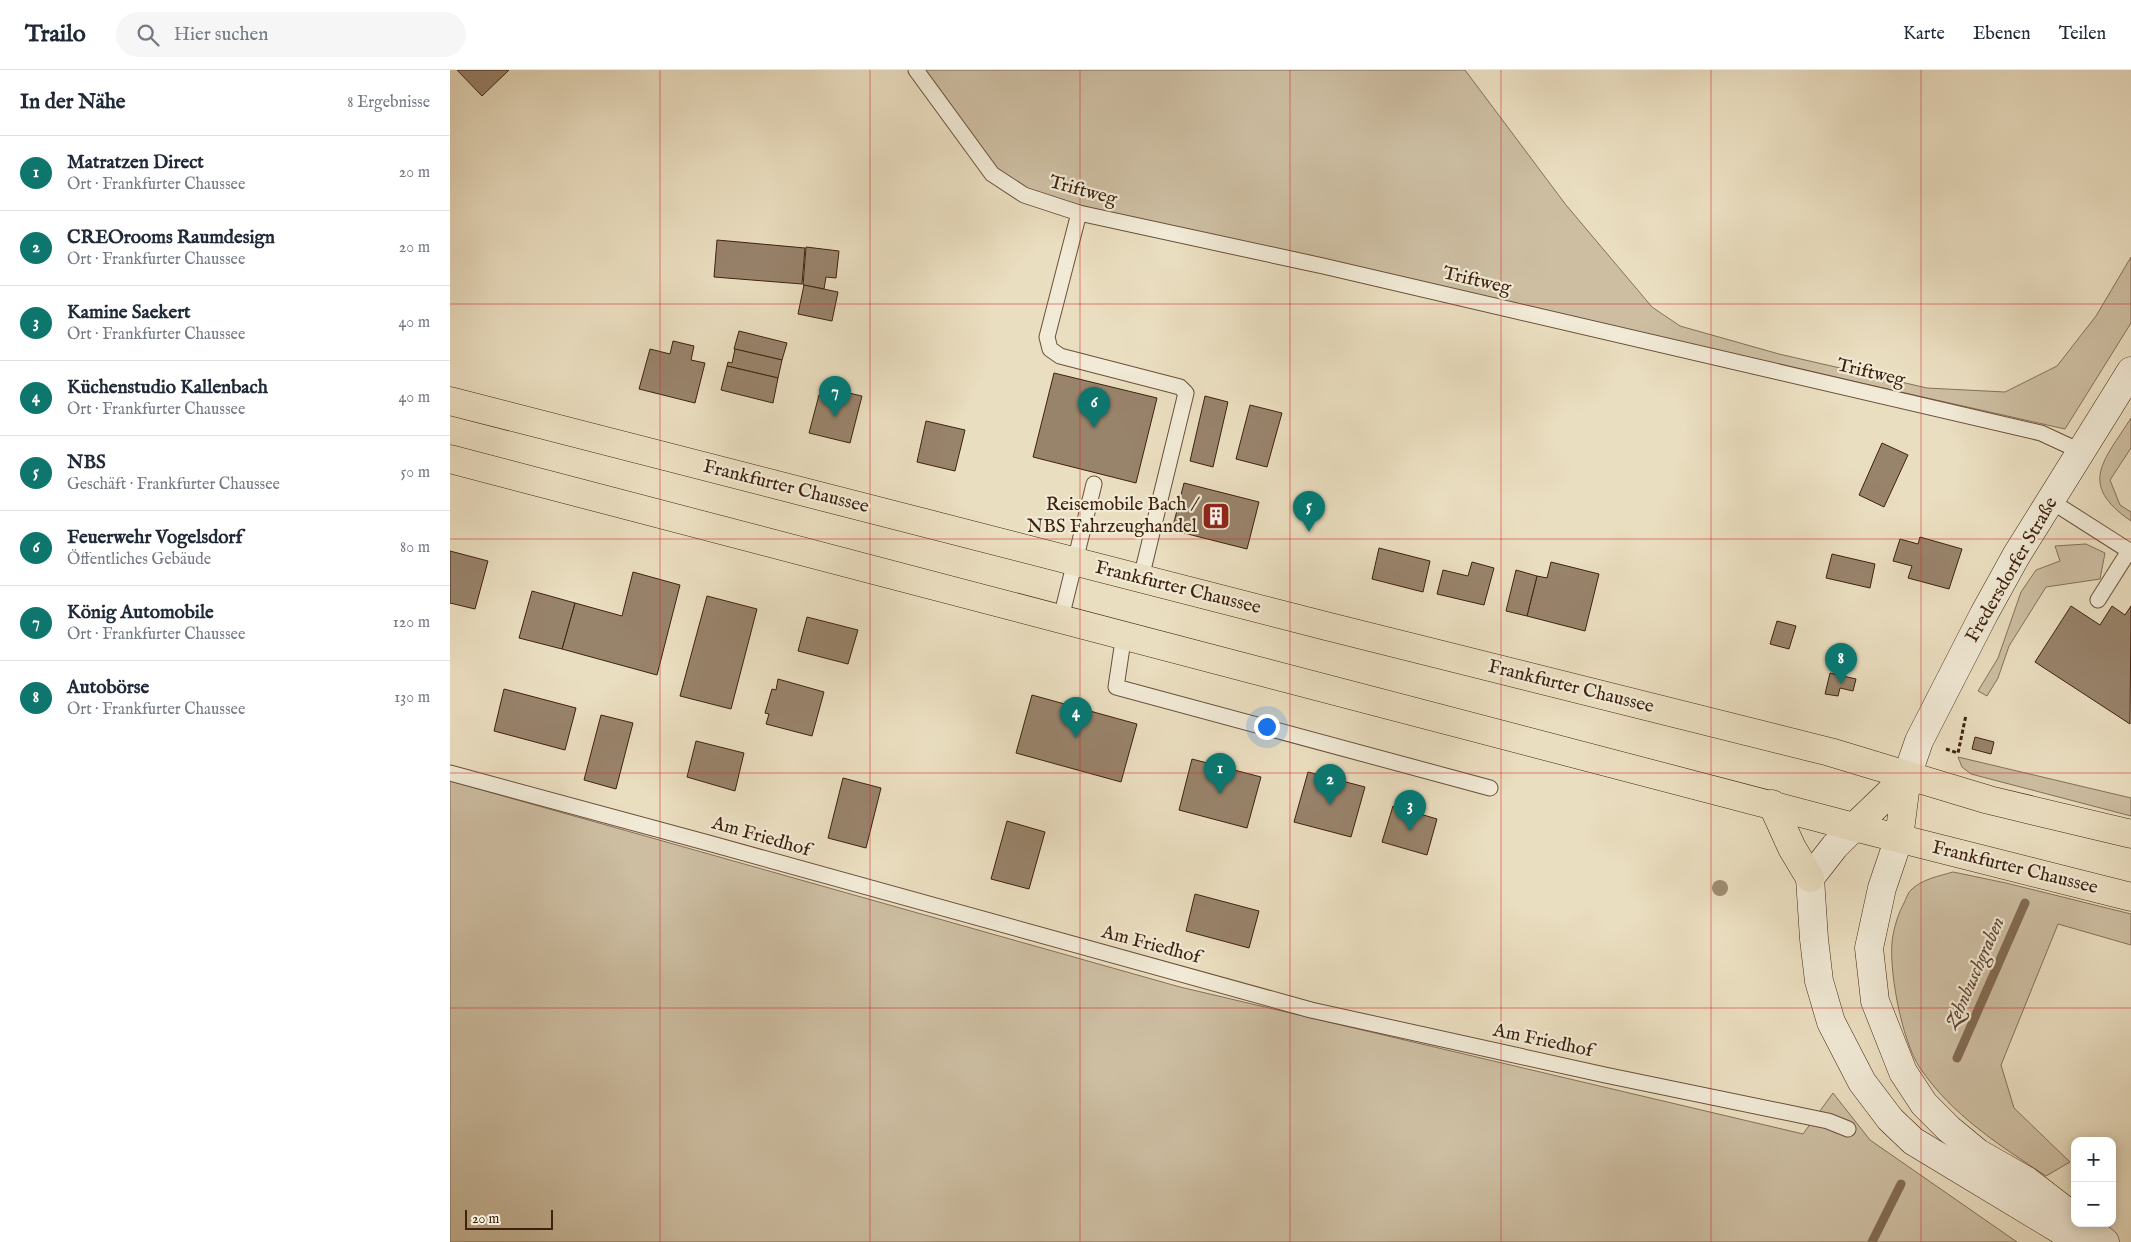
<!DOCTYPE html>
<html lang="de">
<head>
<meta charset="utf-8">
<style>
	:root { --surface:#fff; --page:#f6f6f7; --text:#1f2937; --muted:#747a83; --line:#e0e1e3; --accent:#0f766e }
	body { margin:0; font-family:"IM FELL English",serif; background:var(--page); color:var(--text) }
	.controls { position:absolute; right:15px; bottom:15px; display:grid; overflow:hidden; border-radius:10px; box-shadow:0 2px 12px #0003 }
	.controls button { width:45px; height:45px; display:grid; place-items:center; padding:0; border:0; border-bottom:1px solid var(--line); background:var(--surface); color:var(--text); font:25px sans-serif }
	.scale { position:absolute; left:15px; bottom:12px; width:88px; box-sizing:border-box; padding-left:5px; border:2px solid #3f210e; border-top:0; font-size:14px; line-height:18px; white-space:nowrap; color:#3f210e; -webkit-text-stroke:4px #f1ead6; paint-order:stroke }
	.you { position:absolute; left:816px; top:656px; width:18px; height:18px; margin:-12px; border:4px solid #fff; border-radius:50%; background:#1a73e8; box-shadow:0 0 0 8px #1a73e833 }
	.badge { display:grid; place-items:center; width:32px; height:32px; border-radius:50%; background:var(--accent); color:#fff; font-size:16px; font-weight:700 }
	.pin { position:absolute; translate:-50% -41px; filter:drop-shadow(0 1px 2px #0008) }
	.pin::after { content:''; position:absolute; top:26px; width:18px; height:15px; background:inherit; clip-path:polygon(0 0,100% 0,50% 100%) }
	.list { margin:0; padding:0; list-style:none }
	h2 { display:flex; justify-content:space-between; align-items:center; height:65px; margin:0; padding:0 20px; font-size:21px }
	h2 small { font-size:16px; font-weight:400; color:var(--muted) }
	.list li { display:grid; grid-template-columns:32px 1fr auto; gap:15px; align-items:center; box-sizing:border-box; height:75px; padding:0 20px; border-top:1px solid var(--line) }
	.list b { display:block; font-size:19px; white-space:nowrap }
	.list p { margin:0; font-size:16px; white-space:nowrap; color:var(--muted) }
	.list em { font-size:16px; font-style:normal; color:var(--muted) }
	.icon { flex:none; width:28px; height:28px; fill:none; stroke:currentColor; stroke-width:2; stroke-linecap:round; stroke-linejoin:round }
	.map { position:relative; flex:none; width:1681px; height:1172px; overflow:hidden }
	header { display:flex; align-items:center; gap:30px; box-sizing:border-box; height:70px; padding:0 25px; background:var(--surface); border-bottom:1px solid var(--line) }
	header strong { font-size:24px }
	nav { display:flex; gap:28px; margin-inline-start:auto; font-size:18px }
	.search { width:350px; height:45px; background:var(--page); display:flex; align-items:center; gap:12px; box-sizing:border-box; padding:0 18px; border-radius:28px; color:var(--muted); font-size:19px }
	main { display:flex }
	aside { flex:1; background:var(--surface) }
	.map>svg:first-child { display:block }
	.green { fill:#cdbea2; stroke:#867058 }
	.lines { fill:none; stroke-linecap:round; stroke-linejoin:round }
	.stream { stroke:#836c54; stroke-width:9 }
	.building { fill:#98836b; stroke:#3f210e }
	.lane-casing { stroke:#6a503a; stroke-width:17 }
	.secondary-casing { stroke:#3f210e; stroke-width:29 }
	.primary-casing { stroke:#3f210e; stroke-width:29 }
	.path { stroke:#3f210e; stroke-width:3; stroke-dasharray:4 2.5; stroke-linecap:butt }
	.lane { stroke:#f1ead6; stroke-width:15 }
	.secondary { stroke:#f1ead6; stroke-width:28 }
	.primary { stroke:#eadec0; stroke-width:28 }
	.tree { fill:#9f8c72 }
	.grid { fill:none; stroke:#d62828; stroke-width:1; stroke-opacity:0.55 }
	.labels { text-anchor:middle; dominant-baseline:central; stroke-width:4.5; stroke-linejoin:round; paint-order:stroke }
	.street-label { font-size:19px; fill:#3f210e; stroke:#f1ead6 }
	.poi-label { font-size:19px; fill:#3f210e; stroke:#f1ead6; text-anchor:end }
	.water-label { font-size:20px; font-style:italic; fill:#614631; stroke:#f1ead6 }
</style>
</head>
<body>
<header>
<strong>Trailo</strong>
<div class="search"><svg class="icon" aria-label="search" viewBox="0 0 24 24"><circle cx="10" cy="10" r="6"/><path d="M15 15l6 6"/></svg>Hier suchen</div>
<nav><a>Karte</a><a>Ebenen</a><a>Teilen</a></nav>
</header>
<main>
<aside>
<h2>In der Nähe<small>8 Ergebnisse</small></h2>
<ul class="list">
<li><span class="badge">1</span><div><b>Matratzen Direct</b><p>Ort · Frankfurter Chaussee</p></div><em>20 m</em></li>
<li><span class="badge">2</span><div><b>CREOrooms Raumdesign</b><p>Ort · Frankfurter Chaussee</p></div><em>20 m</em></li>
<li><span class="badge">3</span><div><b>Kamine Saekert</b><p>Ort · Frankfurter Chaussee</p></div><em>40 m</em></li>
<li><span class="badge">4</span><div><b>Küchenstudio Kallenbach</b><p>Ort · Frankfurter Chaussee</p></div><em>40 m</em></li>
<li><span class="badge">5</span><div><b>NBS</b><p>Geschäft · Frankfurter Chaussee</p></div><em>50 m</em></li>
<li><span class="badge">6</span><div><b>Feuerwehr Vogelsdorf</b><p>Öffentliches Gebäude</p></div><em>80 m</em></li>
<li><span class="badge">7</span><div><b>König Automobile</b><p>Ort · Frankfurter Chaussee</p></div><em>120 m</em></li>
<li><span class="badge">8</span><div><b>Autobörse</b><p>Ort · Frankfurter Chaussee</p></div><em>130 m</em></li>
</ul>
</aside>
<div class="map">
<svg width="1681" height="1172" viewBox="0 0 1681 1172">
	<rect width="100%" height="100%" fill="#eadec0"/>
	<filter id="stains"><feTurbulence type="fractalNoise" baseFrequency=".004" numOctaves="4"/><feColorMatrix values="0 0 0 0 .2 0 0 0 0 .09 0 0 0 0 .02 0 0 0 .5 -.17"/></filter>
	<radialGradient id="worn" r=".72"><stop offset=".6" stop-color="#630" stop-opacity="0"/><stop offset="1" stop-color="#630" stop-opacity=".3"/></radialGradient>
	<g class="green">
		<path d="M474 0H1015L1116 135 1202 237 1230 256 1329 284 1477 318 1555 322 1607 296 1646 246 1681 187V253L1615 359 615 134 574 119 547 98Z"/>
		<path d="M1681 348V378L1660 410 1670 435 1681 442V451C1627 414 1654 391 1681 348Z"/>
		<path d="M1636 474 1655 483 1650 509 1596 517 1559 576 1548 608 1537 626 1528 621 1548 588 1571 522 1586 500 1610 491 1605 476Z"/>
		<path d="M1508 687 1681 728V746L1521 704 1512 697Z"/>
		<path d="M0 711 730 917 1353 1064 1383 1023 1420 1070 1567 1172H0Z"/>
		<path d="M1503 802 1556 813 1681 844V875L1608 854 1551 995 1564 1038 1620 1092 1596 1106C1549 1075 1502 1045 1470 998 1452 972 1437 895 1443 865 1445 854 1449 842 1454 833 1456 829 1458 822 1462 819 1473 809 1489 806 1503 802Z"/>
	</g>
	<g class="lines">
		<g class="stream">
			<path d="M1507 988 1575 833"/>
			<path d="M1422 1172 1451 1114"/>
		</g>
	</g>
	<g class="building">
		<path d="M7 0H59L32 26Z"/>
		<path d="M267 170 355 178 352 214 264 207Z"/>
		<path d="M356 177 389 181 386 208 376 207 374 219 353 215Z"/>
		<path d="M354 215 388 222 382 251 348 244Z"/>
		<path d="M289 261 337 273 332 290 284 279Z"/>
		<path d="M223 271 244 276 241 290 255 293 245 333 189 319 200 279 220 284Z"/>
		<path d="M285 279 332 290 328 308 277 296 278 292 282 293Z"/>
		<path d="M277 296 328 308 323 333 271 320Z"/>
		<path d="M604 303 707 328 686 413 583 387Z"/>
		<path d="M390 321 412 326 400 373 359 363 369 325 387 330Z"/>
		<path d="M755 326 778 332 763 397 740 391Z"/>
		<path d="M800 335 832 343 817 397 786 389Z"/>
		<path d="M476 351 515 360 505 401 467 392Z"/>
		<path d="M1432 373 1458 385 1434 437 1409 425Z"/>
		<path d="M734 413 809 432 797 479 722 460Z"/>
		<path d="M1470 467 1512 479 1499 519 1458 508 1462 496 1443 491 1450 469 1468 474Z"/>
		<path d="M929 478 980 491 973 522 922 509Z"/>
		<path d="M0 481 38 491 25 539 0 533Z"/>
		<path d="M1382 484 1425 494 1420 518 1376 508Z"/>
		<path d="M1022 492 1044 498 1034 535 987 524 993 500 1018 506Z"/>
		<path d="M1101 492 1149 504 1135 561 1077 546 1087 506 1097 508Z"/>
		<path d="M1066 500 1087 506 1077 546 1056 541Z"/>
		<path d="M183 502 230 515 207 605 112 579 125 533 172 546Z"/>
		<path d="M82 521 125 533 112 579 69 568Z"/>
		<path d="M257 526 307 539 281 639 230 626Z"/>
		<path d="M1621 536 1650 555 1662 536 1675 545 1681 536 1680 654 1585 592Z"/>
		<path d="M357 547 408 560 398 594 348 581Z"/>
		<path d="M1327 551 1346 556 1339 579 1320 574Z"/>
		<path d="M1380 603 1406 609 1403 621 1390 618 1388 626 1375 624Z"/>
		<path d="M328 609 374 622 362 666 316 654 319 644 315 643 322 619 326 620Z"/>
		<path d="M54 619 126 638 115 680 44 661Z"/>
		<path d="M582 625 687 654 671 712 566 683Z"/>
		<path d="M151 645 183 653 166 719 134 710Z"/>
		<path d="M1525 667 1544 672 1541 684 1522 679Z"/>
		<path d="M246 671 294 683 285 721 237 707Z"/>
		<path d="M742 689 811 707 797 758 729 740Z"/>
		<path d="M858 702 915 717 901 767 844 752Z"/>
		<path d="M393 708 431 718 416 778 378 768Z"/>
		<path d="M943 736 987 749 977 785 932 772Z"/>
		<path d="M557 751 595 762 579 819 541 809Z"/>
		<path d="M745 824 809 841 799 878 736 861Z"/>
	</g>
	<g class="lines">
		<defs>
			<g id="lane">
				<path d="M466 0 542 104 574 125 629 143 873 196 1591 363 1630 381"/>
				<path d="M629 143 597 267 600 279 610 286 730 317 736 323 691 508"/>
				<path d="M1601 431 1681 482"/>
				<path d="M1648 530 1679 481"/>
				<path d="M611 548 644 414"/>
				<path d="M674 564 666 617 1040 718"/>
				<path d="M0 703 262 774 861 940 1155 1005 1378 1051 1398 1059"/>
			</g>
			<g id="secondary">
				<path d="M1457 706 1469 671 1534 544 1566 486 1681 301"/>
				<path d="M1404 757 1385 776 1360 808 1364 869 1369 911 1381 952 1412 1012 1440 1049 1463 1071 1612 1161 1625 1172"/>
				<path d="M1449 768 1432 818 1419 878 1425 931 1453 1002 1474 1034 1499 1059 1528 1083 1577 1111 1625 1148"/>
				<path d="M1631 1153 1655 1172"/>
			</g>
			<g id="primary">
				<path d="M0 331 876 556 1380 682 1539 730 1681 764"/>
				<path d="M0 389 1404 757 1681 827"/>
				<path d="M1322 734 1342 778 1360 808"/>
				<path d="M1404 757 1457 706"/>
				<path d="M1449 768 1457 706"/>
			</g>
		</defs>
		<use href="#lane" class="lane-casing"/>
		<use href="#secondary" class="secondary-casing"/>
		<use href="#primary" class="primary-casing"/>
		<path class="path" d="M1496 679 1508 683 1516 645"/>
		<use href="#lane" class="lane"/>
		<use href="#secondary" class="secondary"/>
		<use href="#primary" class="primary"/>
	</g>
	<circle class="tree" cx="1270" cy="818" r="8"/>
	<path class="grid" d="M210 0V1172M420 0V1172M630 0V1172M840 0V1172M1051 0V1172M1261 0V1172M1471 0V1172M0 234H1681M0 469H1681M0 703H1681M0 938H1681"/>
	<defs>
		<symbol id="building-square" viewBox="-11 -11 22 22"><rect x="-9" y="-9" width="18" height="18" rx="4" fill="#8f2418" stroke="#f1ead6"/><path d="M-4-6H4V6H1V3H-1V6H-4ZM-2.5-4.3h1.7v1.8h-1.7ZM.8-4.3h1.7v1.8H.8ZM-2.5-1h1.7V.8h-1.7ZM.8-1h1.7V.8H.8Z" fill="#fff"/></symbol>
	</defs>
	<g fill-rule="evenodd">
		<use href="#building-square" x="750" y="430" width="32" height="32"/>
	</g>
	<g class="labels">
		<g class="street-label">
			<text transform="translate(633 121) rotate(15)">Triftweg</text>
			<text transform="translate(1027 211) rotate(13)">Triftweg</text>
			<text transform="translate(1421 303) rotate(13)">Triftweg</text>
			<text transform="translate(336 417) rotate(14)">Frankfurter Chaussee</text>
			<text transform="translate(1562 500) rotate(-60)">Fredersdorfer Straße</text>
			<text transform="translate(728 518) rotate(14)">Frankfurter Chaussee</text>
			<text transform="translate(1121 617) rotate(14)">Frankfurter Chaussee</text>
			<text transform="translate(311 767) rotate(16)">Am Friedhof</text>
			<text transform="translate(1565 798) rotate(14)">Frankfurter Chaussee</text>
			<text transform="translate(701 875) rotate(15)">Am Friedhof</text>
			<text transform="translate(1093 971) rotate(12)">Am Friedhof</text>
		</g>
		<g class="poi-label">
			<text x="747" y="435">Reisemobile Bach /<tspan x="747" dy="22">NBS Fahrzeughandel</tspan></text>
		</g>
		<g class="water-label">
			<text transform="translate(1525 903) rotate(-66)">Zehnbuschgraben</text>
		</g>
	</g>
	<rect width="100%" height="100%" filter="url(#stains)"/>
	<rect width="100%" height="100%" fill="url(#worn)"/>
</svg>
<div class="controls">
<button>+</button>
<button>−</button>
</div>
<div class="scale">20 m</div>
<div class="you"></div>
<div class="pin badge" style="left:770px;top:724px">1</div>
<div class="pin badge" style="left:880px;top:735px">2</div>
<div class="pin badge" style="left:960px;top:761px">3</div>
<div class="pin badge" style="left:626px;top:668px">4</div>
<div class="pin badge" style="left:859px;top:462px">5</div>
<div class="pin badge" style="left:644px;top:358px">6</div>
<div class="pin badge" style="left:385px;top:347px">7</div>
<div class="pin badge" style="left:1391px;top:614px">8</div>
</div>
</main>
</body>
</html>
